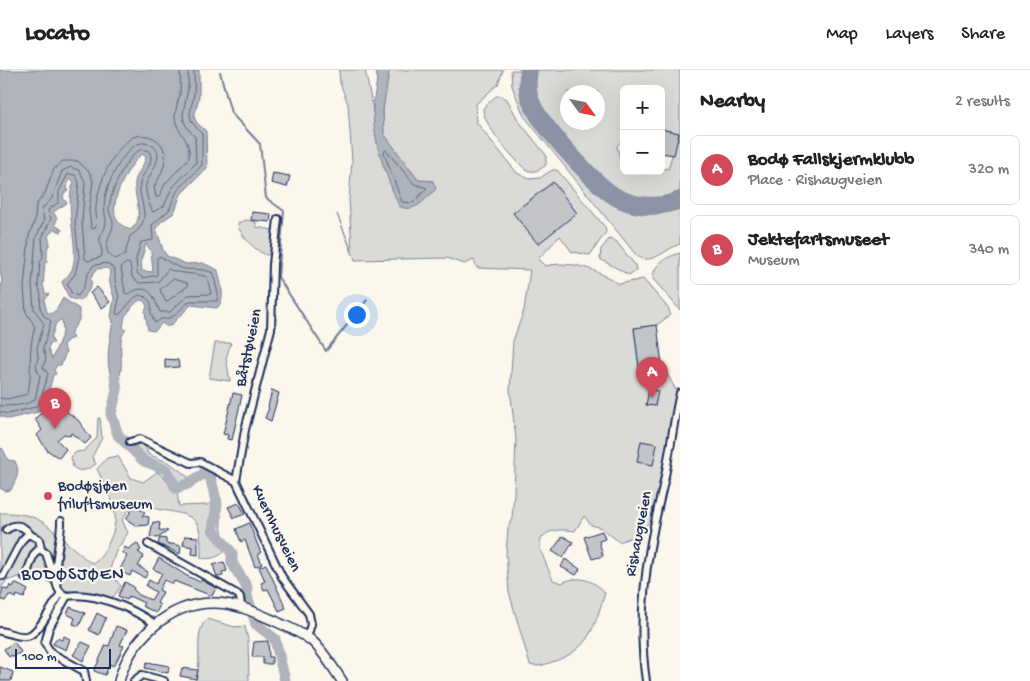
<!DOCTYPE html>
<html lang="en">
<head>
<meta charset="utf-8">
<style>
	:root { --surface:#fff; --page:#f2f2f2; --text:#202124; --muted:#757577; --line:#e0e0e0; --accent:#d1495b }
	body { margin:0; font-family:"Gochi Hand",sans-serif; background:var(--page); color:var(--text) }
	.controls { position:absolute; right:15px; top:15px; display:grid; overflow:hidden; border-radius:8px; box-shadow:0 5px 20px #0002 }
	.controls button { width:45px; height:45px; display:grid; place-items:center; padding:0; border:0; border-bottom:1px solid var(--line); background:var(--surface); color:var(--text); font:25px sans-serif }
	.compass { position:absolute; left:560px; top:15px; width:45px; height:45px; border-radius:50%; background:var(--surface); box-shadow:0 5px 20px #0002; rotate:123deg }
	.scale { position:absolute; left:15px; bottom:12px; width:96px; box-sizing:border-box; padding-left:5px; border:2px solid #1b2f5e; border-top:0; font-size:14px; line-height:18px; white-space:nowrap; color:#1b2f5e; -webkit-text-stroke:4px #fbf7ec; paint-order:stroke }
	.you { position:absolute; left:356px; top:244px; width:18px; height:18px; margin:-12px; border:4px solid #fff; border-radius:50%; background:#1a73e8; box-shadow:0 0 0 8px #1a73e833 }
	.badge { display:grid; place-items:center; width:32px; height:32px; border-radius:50%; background:var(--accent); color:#fff; font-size:16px; font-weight:700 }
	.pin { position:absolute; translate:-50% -41px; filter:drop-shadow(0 1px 2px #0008) }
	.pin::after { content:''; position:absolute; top:26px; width:18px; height:15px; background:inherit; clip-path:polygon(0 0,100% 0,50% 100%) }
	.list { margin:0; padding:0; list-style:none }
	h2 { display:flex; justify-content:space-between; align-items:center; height:65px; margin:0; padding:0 20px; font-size:21px }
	h2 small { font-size:16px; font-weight:400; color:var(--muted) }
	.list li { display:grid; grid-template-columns:32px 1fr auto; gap:15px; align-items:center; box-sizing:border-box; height:70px; margin:0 10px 10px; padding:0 10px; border:1px solid var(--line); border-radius:8px }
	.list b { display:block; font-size:19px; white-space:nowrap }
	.list p { margin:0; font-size:16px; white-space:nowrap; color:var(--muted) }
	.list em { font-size:16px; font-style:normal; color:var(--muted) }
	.map { position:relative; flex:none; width:680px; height:611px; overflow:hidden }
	header { display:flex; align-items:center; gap:30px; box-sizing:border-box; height:70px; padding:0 25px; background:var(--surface); border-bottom:1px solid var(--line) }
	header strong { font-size:24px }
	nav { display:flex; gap:28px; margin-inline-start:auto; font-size:18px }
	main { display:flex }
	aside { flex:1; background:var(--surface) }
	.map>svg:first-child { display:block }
	.green { fill:#dadad7; stroke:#7a849a; fill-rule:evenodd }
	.water { fill:#afb3bb; stroke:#747e96; fill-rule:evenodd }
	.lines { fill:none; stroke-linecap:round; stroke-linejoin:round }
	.shore { stroke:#566483; stroke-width:1 }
	.stream { stroke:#747e96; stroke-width:2 }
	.river { stroke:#afb3bb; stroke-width:11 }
	.taxiway { stroke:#8b93a5; stroke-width:18 }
	.building { fill:#c3c5c9; stroke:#1b2f5e }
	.street-casing { stroke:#1b2f5e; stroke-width:10 }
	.secondary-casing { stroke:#1b2f5e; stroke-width:12 }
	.street { stroke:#fbf7ec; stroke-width:6 }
	.secondary { stroke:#fbf7ec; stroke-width:9 }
	.poi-dot { fill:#d1495b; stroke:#fbf7ec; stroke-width:2 }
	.labels { text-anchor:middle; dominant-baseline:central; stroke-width:4.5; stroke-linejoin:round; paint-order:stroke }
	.street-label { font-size:16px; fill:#1b2f5e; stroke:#fbf7ec }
	.poi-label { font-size:16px; fill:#1b2f5e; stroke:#fbf7ec; text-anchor:start }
	.neighbourhood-label { font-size:18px; letter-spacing:1px; fill:#1b2f5e; stroke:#fbf7ec }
</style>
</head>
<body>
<header>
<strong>Locato</strong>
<nav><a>Map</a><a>Layers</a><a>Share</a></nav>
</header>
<main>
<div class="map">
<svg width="680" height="611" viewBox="0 0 680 611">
	<rect width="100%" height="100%" fill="#fbf7ec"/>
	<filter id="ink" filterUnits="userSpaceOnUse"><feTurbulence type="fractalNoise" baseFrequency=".02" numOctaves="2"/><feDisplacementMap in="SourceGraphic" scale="10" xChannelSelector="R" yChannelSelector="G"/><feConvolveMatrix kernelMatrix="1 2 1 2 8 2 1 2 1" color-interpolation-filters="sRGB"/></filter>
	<g filter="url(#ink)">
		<g class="green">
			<path d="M339 0H365L372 34 378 78 399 136 433 111 418 110 384 64 383 40 388 0H503L498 14 476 34 477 53 517 103 529 109 540 108 552 100H557L605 157 606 162 590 185 572 182 560 166 538 189 545 196C572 190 596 199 619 214L643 209 669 239 670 245 657 255 634 258 639 297 662 294 679 326 654 449 632 467 619 472 602 458 591 455 584 446 575 461C563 459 539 458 540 477 540 480 551 506 553 510L562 513C576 505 594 509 605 523 594 557 590 580 552 592 544 595 538 597 530 595L509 522 506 484 508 458 512 448 514 423 516 369 510 320 513 271 524 240 530 200 477 198 474 190 464 194 447 188 355 190 337 144 352 181 349 129 352 91 349 48 348 34 340 13Z"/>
			<path d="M511 0H521C520 12 519 22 524 34 536 58 596 128 620 138 640 146 659 144 680 138V174C665 179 652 196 637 186L524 46 512 16Z"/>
			<path d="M537 0H680V124C660 134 633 131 614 119 599 109 548 53 540 37 534 26 533 11 537 0ZM624 19H661V59L679 63 668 99 661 98V101H624V90L620 89 617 76 624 68ZM568 22H598V52H568Z"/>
			<path d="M496 26H501L507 29 518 50 546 85V95C539 100 535 103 526 100 514 89 482 54 483 38Z"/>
			<path d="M246 150 256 152V157L273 160 272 181 268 185C259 185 237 163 238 153Z"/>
			<path d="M609 169 616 171 635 195 636 200 629 205 600 189 601 179Z"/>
			<path d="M680 183V240L653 209C653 193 667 187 680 183Z"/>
			<path d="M215 273H231L226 288 230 311 209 308Z"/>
			<path d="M98 348H100L102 368 92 387 96 394C88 399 81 404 73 397L71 387 76 382 84 381 97 368Z"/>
			<path d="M138 373 145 376 148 384 170 393 192 410 177 417C167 401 167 391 144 390L131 374Z"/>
			<path d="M118 386 131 408 143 412 157 402C166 407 168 416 177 421L179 436 208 435 221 428V455L226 480C220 487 210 490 201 488 202 444 195 446 157 439 149 438 142 435 134 432L122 450 128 463 116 481 109 502 121 516 114 526 107 530 61 519 32 503 6 511 0 520V443C45 442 47 458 78 482 84 487 87 492 94 493 101 488 104 482 108 474 124 444 110 427 97 399L107 388Z"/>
			<path d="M207 549 235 557 245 556 248 570 249 611H195C204 593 192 563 207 549Z"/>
		</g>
		<g class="water">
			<path d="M0 0H199V27L194 47 197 53 206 61 207 98 181 124 174 143 162 151 156 158 163 180 167 186 186 194 203 193 218 200C220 212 227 228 217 238L191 235 170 256H166L162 253 155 261 148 260 145 242 147 236 144 231 140 230C133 234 130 241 125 246L123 257 126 260C116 269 124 291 120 305L111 306C105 291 110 268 113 251L111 247 114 228 109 210 110 201 107 198 97 199 90 208C95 215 86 224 80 231L69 228 62 212C64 209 68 206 70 203 83 184 62 136 74 112L70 108 67 116 68 121 64 123 63 128 67 133 53 142 57 148 55 155 62 160 61 162 54 159 48 166 50 173 47 179V192H45L43 215 45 223 49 224 44 230 47 242 51 244 57 239 63 228 79 239V250L70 264 73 268 68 270 63 275 66 282 61 295H57L54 300 56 304 53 305 45 335 38 342 8 349 0 346V229L2 211 0 200ZM142 84 146 87C144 96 136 105 135 112 133 129 147 148 130 160 125 157 118 154 116 148 109 131 129 94 142 84ZM146 174 151 181 153 202 142 201 141 190ZM62 249 63 262 52 289 48 279 50 273H54L51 268 56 253Z"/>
			<path d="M376 0H388L389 3 383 40 384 64 418 110 433 111 436 119C426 128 414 145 399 136 386 105 374 75 373 42 372 27 379 15 376 0Z"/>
			<path d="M0 378 3 379 8 390 15 391C21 404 16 408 11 420L5 421 0 418Z"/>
		</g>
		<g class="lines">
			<g class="shore">
				<path d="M142 79 149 81C156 94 142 102 140 113 137 131 156 151 130 166L125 185 115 189C98 179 112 166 113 155 114 151 109 144 109 139 110 123 126 84 142 79Z"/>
				<path d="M386 80 414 114 427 118 413 133 402 132 384 83Z"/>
				<path d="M127 193 130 194 132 207 139 213 158 212 168 199C181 205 194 202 207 207L211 224 188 225 170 242H160C153 226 150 211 128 224L125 223 121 197Z"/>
				<path d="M173 209 187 213 188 216 166 232 160 220Z"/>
				<path d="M0 328 7 329 28 324C33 300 27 281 35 257L26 242 24 217 29 166 35 150 36 135 45 123 54 99 63 91H78L90 103 93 111 89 140 91 158 94 159C99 152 95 146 96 137 98 114 112 80 133 67 148 62 165 70 165 87 165 98 159 108 154 117L156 127H159L165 114 189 88C191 67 177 65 175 48 175 39 178 32 180 24 181 16 180 8 180 0"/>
				<path d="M0 336C9 336 28 336 35 329L40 306 36 297 38 288 37 278 44 254 34 239 32 215 36 167 44 151 42 139 52 128 62 101 71 97 80 101 85 112 82 152 85 189 88 191 101 187C104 181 99 175 100 168 101 164 105 159 106 154 106 146 103 138 105 128 107 113 127 70 145 73 171 78 150 103 146 114 144 120 150 138 153 142L164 136 172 118 196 93 195 67C178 49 183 45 187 24 189 16 188 8 188 0"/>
				<path d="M0 342 8 344 35 337 40 332 48 304 43 297 46 289 43 278 51 251 44 246 40 238 41 225 38 215 40 193 43 187 42 168 51 149 48 140 59 132V121L68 104 75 105 79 112 75 153 79 187 75 204 67 214 72 224 78 226C88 213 83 208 94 195L107 193 115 200V211L119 228 116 243 118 245C126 240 129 230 139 225L146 227 151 233V244L155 253 161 249C175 250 179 239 190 231H217L218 224 213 203C202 198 195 200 185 199 175 197 167 191 160 186L157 188V205L143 208 137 203 136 189 141 172 153 170 152 155 169 140 177 121 202 95V64C185 46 190 46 194 24 195 16 194 8 194 0"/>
			</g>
			<path class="stream" d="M220 2 231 43 260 74 266 128 284 141 278 207 326 281 367 230"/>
			<path class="river" d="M115 307 117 320 111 344 118 365 144 391 167 400 176 418 188 414 203 404 210 406 217 434 213 460 232 483V493L247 517V526L256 554 275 569 285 611"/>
			<path class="taxiway" d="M529 0C527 11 527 24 532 34 541 55 599 120 620 129 640 138 660 138 680 130"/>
		</g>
		<g class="building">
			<path d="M661 59 679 63 674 85 661 83Z"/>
			<path d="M273 103 290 106 287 117 271 113Z"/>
			<path d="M553 112 577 143 538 174 513 143Z"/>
			<path d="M252 142 271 144 270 152 251 150Z"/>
			<path d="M97 217 110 232 102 238 90 223Z"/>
			<path d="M657 255 662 294 639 297 634 258Z"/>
			<path d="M165 289 178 290 179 297 165 298Z"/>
			<path d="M272 320 279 323 271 351 265 348 269 338 268 337Z"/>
			<path d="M649 320 658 321 655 336 646 335Z"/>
			<path d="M233 323 242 325 232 370 227 369 228 365 223 364Z"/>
			<path d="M62 338 78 350 91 368 85 374 71 363 70 366 64 364 57 370 66 379 59 388 47 380 37 365 42 360 35 349 44 340 55 347Z"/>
			<path d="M641 371 657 374 653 395 637 392Z"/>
			<path d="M239 433 245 444 234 448 228 437Z"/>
			<path d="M134 436 145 442 142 446 149 447 148 455 137 456 126 449Z"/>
			<path d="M153 452 160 453 159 460 168 461 158 468 150 467Z"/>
			<path d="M249 453 261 483 258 484 262 494 255 497 245 470 241 472 236 459Z"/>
			<path d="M602 461 605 469 599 471 603 486 592 489 584 467Z"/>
			<path d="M185 466 198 467V485L192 484 193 477 183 475Z"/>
			<path d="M563 466 573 472 563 488 552 481Z"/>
			<path d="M160 468 166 469V473L181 476 180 484 158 474Z"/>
			<path d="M137 473 141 480 138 482 144 486 138 496 148 502 145 508 132 501 130 506 119 501 127 486 122 483 125 477 128 479Z"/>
			<path d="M159 488 187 506 200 512 201 510 216 518 212 526 174 511 173 514 164 510 159 520 163 522 157 533 160 535 156 543 142 536 144 533 129 526 127 530 118 526 125 512 134 517 133 519 139 525 151 530 156 522 146 516 149 510 156 514 162 503 153 499Z"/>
			<path d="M565 489 580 499 576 505 561 497Z"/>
			<path d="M224 492 227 501 222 502 223 506 217 507 213 495Z"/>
			<path d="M266 494 286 538 279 541 268 519 264 520 261 513 265 511 259 497Z"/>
			<path d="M15 513 28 520 24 528 17 525 16 528 9 525 5 531 0 529 3 518 8 520 10 515 13 517Z"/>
			<path d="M70 537 85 543 79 556 73 554 75 548 67 544Z"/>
			<path d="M97 543 106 548 99 565 89 560Z"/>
			<path d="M116 556 127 560 120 575 124 576 116 592 113 596 110 594 105 605 94 601 106 575 109 576Z"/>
			<path d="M64 566 70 569 66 580 53 574 57 568 62 570Z"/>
			<path d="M268 571 269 587H272V594H263V587H252L254 572Z"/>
			<path d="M14 572 21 582 13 587 12 585 9 587 4 579Z"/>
			<path d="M82 572 91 576 83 591 73 585Z"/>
			<path d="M147 592 169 596 168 603 145 598Z"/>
			<path d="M0 597 13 602 11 611H0Z"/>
			<path d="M182 598 198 600 196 609 180 606Z"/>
		</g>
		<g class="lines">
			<defs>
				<g id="street">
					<path d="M130 372 140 369 191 393 200 392 236 411 282 507 309 544 311 554 307 568"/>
					<path d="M236 411 245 360 271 259 273 194 278 149"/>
					<path d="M61 451C62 469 47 515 63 524"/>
					<path d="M6 460C15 453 23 455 30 464"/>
					<path d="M148 474 237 524 240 527 241 537"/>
					<path d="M3 506 22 470 28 464 39 469 41 479"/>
					<path d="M25 508 34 484 39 479 46 483 54 508"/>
					<path d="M67 526 49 558 45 573 51 583 84 601 86 611"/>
					<path d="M67 526C95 522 132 538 155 554"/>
					<path d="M0 561C8 562 19 568 27 566 39 564 54 533 61 523"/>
					<path d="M134 611 142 605 164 611"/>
					<path d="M646 611C637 550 646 488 660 429 669 394 672 358 680 323"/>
				</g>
				<path id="secondary" d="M119 611C130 570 168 533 213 533 235 533 255 542 275 551 287 557 301 562 312 571 324 582 333 598 342 611"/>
			</defs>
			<use href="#street" class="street-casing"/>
			<use href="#secondary" class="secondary-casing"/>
			<use href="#street" class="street"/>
			<use href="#secondary" class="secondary"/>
		</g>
	</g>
	<circle class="poi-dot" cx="48" cy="426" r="5"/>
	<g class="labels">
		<g class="street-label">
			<text transform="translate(250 278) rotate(-78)">Båtstøveien</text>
			<text transform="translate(275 459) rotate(64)">Kvernhusveien</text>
			<text transform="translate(640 464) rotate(-79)">Rishaugveien</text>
		</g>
		<g class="poi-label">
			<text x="58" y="417">Bodøsjøen<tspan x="58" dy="18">friluftsmuseum</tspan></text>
		</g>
		<g class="neighbourhood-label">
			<text x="73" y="505">BODØSJØEN</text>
		</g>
	</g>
</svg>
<div class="controls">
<button>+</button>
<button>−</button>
</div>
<svg class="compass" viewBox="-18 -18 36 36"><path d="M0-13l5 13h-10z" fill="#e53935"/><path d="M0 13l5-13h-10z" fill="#757577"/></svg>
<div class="scale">100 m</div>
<div class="you"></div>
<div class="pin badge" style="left:652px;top:328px">A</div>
<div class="pin badge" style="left:55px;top:359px">B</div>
</div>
<aside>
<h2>Nearby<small>2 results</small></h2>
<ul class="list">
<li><span class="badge">A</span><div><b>Bodø Fallskjermklubb</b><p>Place · Rishaugveien</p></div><em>320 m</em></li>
<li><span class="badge">B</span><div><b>Jektefartsmuseet</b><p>Museum</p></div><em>340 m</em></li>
</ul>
</aside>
</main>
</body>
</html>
